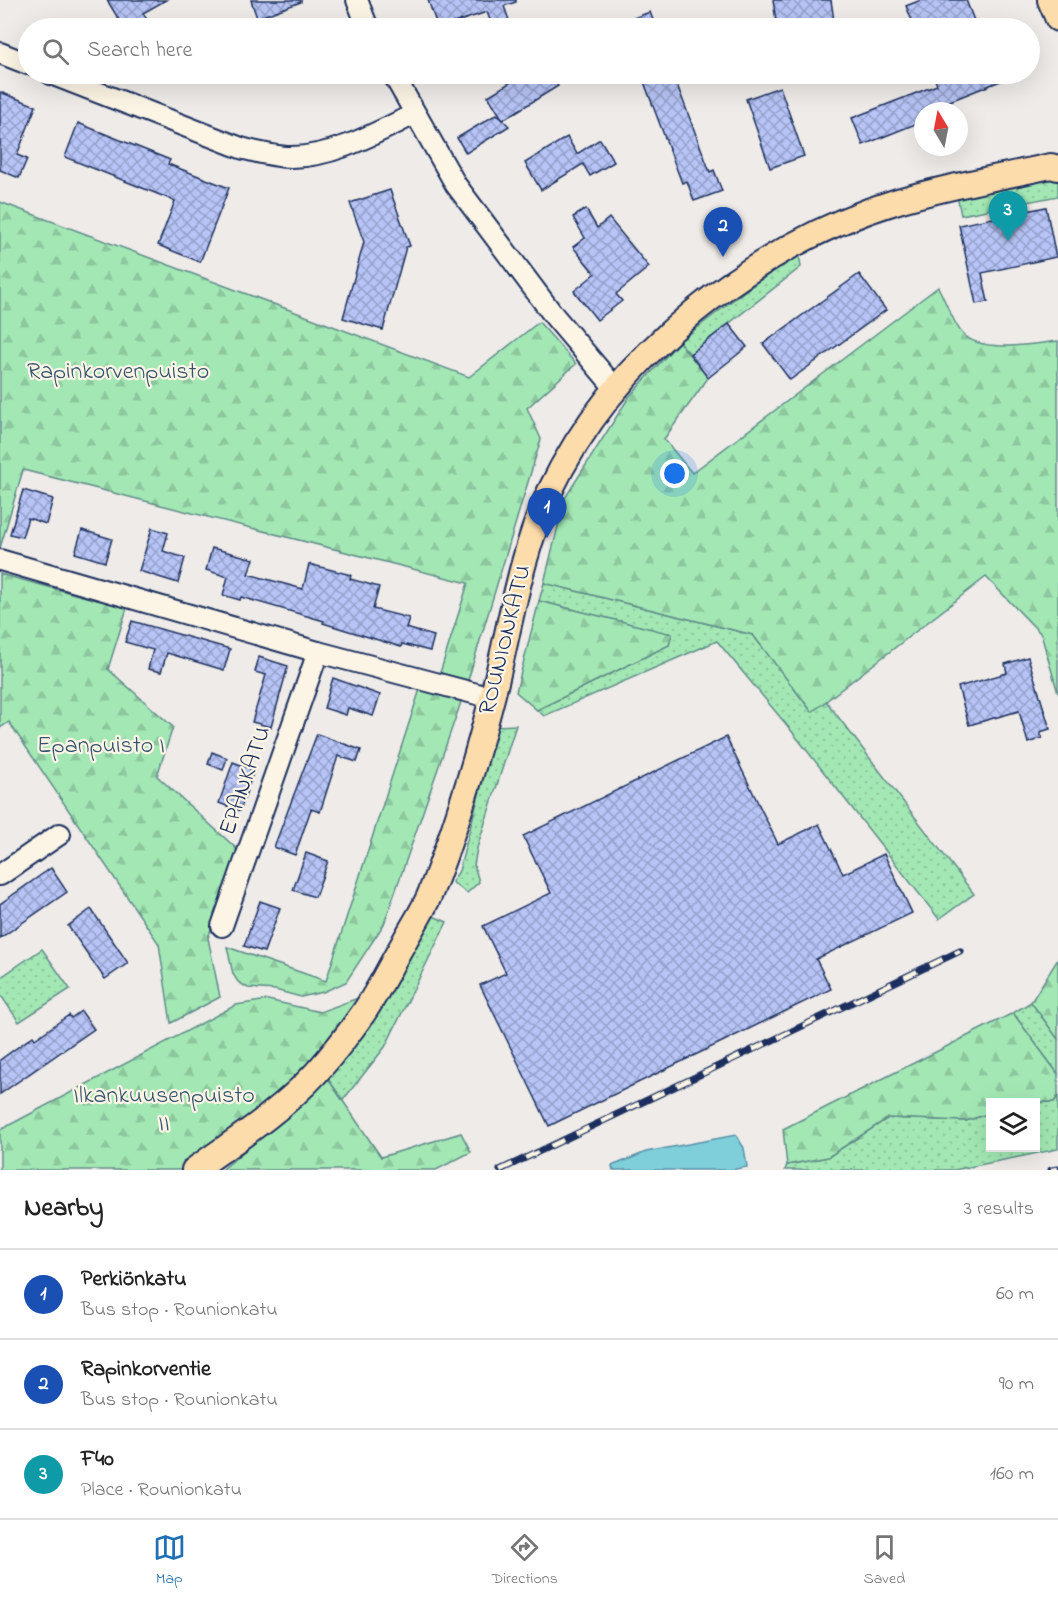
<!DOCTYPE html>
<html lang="en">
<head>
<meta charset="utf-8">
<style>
	:root { --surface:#fff; --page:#f2f2f2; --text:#222; --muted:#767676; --line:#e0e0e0; --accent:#1f6fb2 }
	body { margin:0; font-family:"Indie Flower",sans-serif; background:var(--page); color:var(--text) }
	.controls { position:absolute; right:18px; bottom:18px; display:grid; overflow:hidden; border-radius:0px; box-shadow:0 6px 24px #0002 }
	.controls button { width:54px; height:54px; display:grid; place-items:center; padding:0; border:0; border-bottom:2px solid var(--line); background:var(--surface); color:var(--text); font:30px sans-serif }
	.compass { position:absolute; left:914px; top:102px; width:54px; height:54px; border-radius:50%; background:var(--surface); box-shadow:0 6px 24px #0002; rotate:350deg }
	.you { position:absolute; left:675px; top:474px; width:21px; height:21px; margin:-15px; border:4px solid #fff; border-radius:50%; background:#1a73e8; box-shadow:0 0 0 9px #1a73e833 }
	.badge { display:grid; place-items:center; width:39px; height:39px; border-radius:50%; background:var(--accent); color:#fff; font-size:20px; font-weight:700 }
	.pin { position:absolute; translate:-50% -50px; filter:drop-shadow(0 2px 3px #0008) }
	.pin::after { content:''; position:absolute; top:32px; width:21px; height:18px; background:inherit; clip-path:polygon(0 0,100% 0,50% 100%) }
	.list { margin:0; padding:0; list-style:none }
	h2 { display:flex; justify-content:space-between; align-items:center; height:78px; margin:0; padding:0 24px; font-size:26px }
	h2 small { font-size:20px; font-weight:400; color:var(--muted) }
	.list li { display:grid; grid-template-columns:39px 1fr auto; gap:18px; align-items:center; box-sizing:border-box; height:90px; padding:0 24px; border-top:2px solid var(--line) }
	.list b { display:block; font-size:22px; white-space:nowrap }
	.list p { margin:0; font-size:20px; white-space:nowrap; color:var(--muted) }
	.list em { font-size:20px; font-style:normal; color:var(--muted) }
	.icon { flex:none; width:33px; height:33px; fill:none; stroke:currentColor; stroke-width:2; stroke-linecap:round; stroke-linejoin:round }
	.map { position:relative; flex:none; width:1058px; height:1170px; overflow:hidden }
	.search { position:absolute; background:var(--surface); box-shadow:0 6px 24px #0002; left:18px; right:18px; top:18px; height:66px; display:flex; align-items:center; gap:15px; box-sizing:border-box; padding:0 21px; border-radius:33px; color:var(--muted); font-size:22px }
	.sheet { height:348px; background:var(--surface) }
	nav { display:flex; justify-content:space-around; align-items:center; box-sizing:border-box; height:84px; border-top:2px solid var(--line); background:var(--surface); font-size:16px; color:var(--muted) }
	nav a { display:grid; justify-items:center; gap:3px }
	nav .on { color:var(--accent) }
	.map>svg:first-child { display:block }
	.green { fill:url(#green-dots); stroke:#5f8c89; stroke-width:1.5 }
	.forest { fill:url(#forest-firs); stroke:#5f8c89; stroke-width:1.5 }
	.water { fill:#7fcfda; stroke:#578fa8; stroke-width:1.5 }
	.building { fill:url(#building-cross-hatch); stroke:#1b2f5e; stroke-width:1.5 }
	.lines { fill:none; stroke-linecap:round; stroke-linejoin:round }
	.minor-casing { stroke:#1b2f5e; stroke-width:24 }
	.major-casing { stroke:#1b2f5e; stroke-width:28 }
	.minor { stroke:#fcf5e5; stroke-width:20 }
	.major { stroke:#fddcac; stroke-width:24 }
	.rail-casing { stroke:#1b2f5e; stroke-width:7 }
	.rail { stroke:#fcf5e5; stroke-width:4.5; stroke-dasharray:14; stroke-linecap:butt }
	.labels { text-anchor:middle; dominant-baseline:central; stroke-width:4.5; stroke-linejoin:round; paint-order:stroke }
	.park-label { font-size:24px; fill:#36546f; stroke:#fcf5e5 }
	.street-label { font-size:24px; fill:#1b2f5e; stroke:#fcf5e5 }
</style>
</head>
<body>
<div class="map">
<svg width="1058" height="1170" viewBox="0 0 1058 1170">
	<defs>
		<pattern id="green-dots" width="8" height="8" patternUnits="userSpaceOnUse" patternTransform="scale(1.5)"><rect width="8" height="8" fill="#a3e8b4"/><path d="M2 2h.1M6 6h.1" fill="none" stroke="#8cc79d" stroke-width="1.8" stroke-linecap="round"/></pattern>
		<pattern id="forest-firs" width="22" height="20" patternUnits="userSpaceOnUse" patternTransform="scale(1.5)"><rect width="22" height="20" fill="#a3e8b4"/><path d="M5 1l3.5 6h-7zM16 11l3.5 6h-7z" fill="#8cc79d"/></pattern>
		<pattern id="building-cross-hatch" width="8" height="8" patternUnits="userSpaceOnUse" patternTransform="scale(1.5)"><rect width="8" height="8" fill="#b7c4f5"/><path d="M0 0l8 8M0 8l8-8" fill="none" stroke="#94a0ca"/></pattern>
	</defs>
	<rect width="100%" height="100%" fill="#eeebe8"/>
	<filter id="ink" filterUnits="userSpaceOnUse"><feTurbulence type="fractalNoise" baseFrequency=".0167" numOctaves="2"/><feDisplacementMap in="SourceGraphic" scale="12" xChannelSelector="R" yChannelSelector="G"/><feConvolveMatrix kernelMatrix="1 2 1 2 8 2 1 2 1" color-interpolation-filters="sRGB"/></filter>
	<g filter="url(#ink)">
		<g class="green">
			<path d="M1058 177V196L961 215 958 200 962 194Z"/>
			<path d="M799 253 801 267 690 354 679 342 746 290Z"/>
			<path d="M544 583 753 635 811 711 826 701 974 894 939 919 790 729 717 641 544 716 537 710 669 645 671 634 539 601Z"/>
			<path d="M516 725 477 848 474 865 479 882 467 893 452 882 459 871 497 726Z"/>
			<path d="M433 916 447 922 385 1047 343 1100 328 1079 370 1027Z"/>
			<path d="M42 949 70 989 19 1022 0 994V978Z"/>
			<path d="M1031 1002 1058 1039V1074L1013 1013Z"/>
			<path d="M1058 1096V1149L954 1170H785L787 1165 828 1157 888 1118 966 1121 990 1113V1148H1036V1103L1054 1102Z"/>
		</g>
		<g class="forest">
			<path d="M0 202 469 377 539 322 576 364 527 408 541 439 468 680 440 673 468 583 23 470 0 548Z"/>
			<path d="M938 287C944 298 954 324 962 333 980 354 1033 344 1058 341V693L1041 634 986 577 812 712 753 635 544 583 565 498 629 397 679 342 708 378 664 439 692 473Z"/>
			<path d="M0 574 127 608 108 669 173 727 157 776 238 850 208 938 220 997 171 1023 159 944 9 722 0 728Z"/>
			<path d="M539 601 672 634 669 645 537 710 516 692Z"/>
			<path d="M420 689 461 702 384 924 346 982 323 992 301 997 275 990 248 988 238 982 233 974 227 947 326 981Z"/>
			<path d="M1058 959V1039L1031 1002Z"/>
			<path d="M358 998 319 1052 239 1130 181 1170H0V1130L236 1005 268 1000 320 1012Z"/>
			<path d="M1013 1013 1058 1074V1096L1054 1102H990V1113L966 1121 888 1118 828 1157 787 1165 783 1129Z"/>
			<path d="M328 1079 381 1157 461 1133 471 1152 436 1170H222Z"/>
		</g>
		<path class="water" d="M736 1135 744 1148 747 1167 730 1170H613L612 1166 646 1152Z"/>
		<g class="building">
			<path d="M107 0H166L143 13 147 20 133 28H124Z"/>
			<path d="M251 0H301V2L257 18Z"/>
			<path d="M428 0H516V2L504 6 510 23 496 28H493L487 12 438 28Z"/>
			<path d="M773 0H831L835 28H777Z"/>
			<path d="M921 0H966L977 28H915L906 6Z"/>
			<path d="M650 12 656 28H609V27Z"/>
			<path d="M524 74H550L558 86 503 120 488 96Z"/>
			<path d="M641 74H673L710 172 714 170 722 191 694 201 687 181 682 183Z"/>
			<path d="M933 74H1018L945 103 948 111H923V121L863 145 852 118 937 85Z"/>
			<path d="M780 87 804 156 770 168 746 99Z"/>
			<path d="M0 92 36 106 17 155 27 159 19 178 0 170Z"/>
			<path d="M497 114 509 126 466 153 457 138Z"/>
			<path d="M78 123 170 160 168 164 229 188 200 262 158 245 175 201 65 157Z"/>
			<path d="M567 137 577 154 600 139 614 162 590 176 583 164 541 190 525 163Z"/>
			<path d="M390 190 410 246 406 247 383 330 343 318 364 242 350 203Z"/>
			<path d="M1046 207 1056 257 982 273 988 302 976 304 959 225Z"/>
			<path d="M586 209 597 228 609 218 649 267 616 294 622 301 597 320 574 291 595 274 573 247 585 238 573 217Z"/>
			<path d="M859 274 886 310 790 380 763 344Z"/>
			<path d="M729 324 747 347 708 378 690 354Z"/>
			<path d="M23 490 53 499 46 524 28 518 22 537 10 534Z"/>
			<path d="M152 528 168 533 163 551 185 558 178 583 139 571Z"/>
			<path d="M82 530 112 539 105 562 75 553Z"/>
			<path d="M212 548 254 559 248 574 303 589 309 564 351 575 350 579 379 587 373 609 409 618 406 628 434 636 430 651 402 644 401 647 323 623 324 621 241 597 240 600 223 595 228 577 206 570Z"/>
			<path d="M132 621 230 649 224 670 167 653 161 672 148 669 153 650 125 642Z"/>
			<path d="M259 657 288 666 271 727 252 722 266 675 255 672Z"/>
			<path d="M1028 657 1050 729 1040 732 1042 738 1028 743 1019 711 969 725 958 687 1007 673 1005 664Z"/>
			<path d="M333 678 380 695 373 716 348 708 346 715 324 708Z"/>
			<path d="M317 734 361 750 357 762 338 756 320 812 311 809 295 855 274 847Z"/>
			<path d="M726 737 778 844 819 824 843 874 884 854 912 913 816 959 831 989 549 1126 480 985 506 973 483 926 551 893 523 836Z"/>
			<path d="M212 752 227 758 223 770 208 764Z"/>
			<path d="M233 762 254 770 240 811 219 803Z"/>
			<path d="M306 853 328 861 315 897 293 890Z"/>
			<path d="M51 868 67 892 0 938V904Z"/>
			<path d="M260 901 280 908 264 952 244 946Z"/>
			<path d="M91 909 128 963 105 979 68 926Z"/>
			<path d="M81 1011 94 1029 0 1094V1060L33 1036 35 1039 69 1015 71 1018Z"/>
		</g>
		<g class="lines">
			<defs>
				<g id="minor">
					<path d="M357 0 368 28"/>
					<path d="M0 53 28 64"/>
					<path d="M51 74 241 148C257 152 274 157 291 157 334 157 377 132 415 114"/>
					<path d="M393 74 456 185 555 317 615 388"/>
					<path d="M0 560 318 652 492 698"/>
					<path d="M0 875 60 834"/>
					<path d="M222 926 318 652"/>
				</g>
				<g id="major">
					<path d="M1050 0 1058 19"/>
					<path d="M194 1170C236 1140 281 1111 316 1073 333 1054 350 1032 364 1012 379 990 390 966 403 944 412 927 423 911 430 894 455 831 475 764 492 698 510 630 519 557 549 493 614 355 754 245 898 201 948 186 1000 177 1051 166L1058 168"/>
				</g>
			</defs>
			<use href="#minor" class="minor-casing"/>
			<use href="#major" class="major-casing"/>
			<use href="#minor" class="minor"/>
			<use href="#major" class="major"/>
			<defs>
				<g id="rail">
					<path d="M500 1170 960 951"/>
					<path d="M1051 1170 1058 1169"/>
				</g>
			</defs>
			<use href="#rail" class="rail-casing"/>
			<use href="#rail" class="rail"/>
		</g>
	</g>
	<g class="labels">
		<g class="park-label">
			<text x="118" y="372">Rapinkorvenpuisto</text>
			<text x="101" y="746">Epanpuisto I</text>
			<text x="164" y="1096">Ilkankuusenpuisto<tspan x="164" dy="28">II</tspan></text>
		</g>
		<g class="street-label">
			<text transform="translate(506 640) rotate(-76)">ROUNIONKATU</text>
			<text transform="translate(246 781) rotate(-71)">EPANKATU</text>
		</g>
	</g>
</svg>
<div class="controls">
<button><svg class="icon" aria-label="layers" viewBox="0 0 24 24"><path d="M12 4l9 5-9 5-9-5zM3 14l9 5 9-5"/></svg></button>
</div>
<svg class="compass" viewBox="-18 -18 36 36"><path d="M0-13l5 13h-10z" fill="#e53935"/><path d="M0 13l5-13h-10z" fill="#767676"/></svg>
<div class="you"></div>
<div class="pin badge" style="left:547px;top:538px;background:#1a4fb4">1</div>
<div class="pin badge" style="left:723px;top:257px;background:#1a4fb4">2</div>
<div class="pin badge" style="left:1008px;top:241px;background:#0f9aa8">3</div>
<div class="search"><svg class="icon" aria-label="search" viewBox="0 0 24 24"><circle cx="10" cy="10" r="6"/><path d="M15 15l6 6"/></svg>Search here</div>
</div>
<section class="sheet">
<h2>Nearby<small>3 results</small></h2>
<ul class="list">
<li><span class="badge" style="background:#1a4fb4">1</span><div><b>Perkiönkatu</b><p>Bus stop · Rounionkatu</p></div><em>60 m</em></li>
<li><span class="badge" style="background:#1a4fb4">2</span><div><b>Rapinkorventie</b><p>Bus stop · Rounionkatu</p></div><em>90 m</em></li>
<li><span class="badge" style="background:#0f9aa8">3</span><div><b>F40</b><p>Place · Rounionkatu</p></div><em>160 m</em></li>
</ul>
</section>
<nav>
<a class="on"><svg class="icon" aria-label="map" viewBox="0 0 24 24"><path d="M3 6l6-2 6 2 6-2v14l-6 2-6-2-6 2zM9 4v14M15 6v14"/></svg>Map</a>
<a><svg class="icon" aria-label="directions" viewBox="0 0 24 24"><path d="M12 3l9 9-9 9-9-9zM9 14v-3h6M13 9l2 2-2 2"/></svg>Directions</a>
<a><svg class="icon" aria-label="saved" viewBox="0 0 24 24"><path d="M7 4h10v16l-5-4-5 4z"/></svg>Saved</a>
</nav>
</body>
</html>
